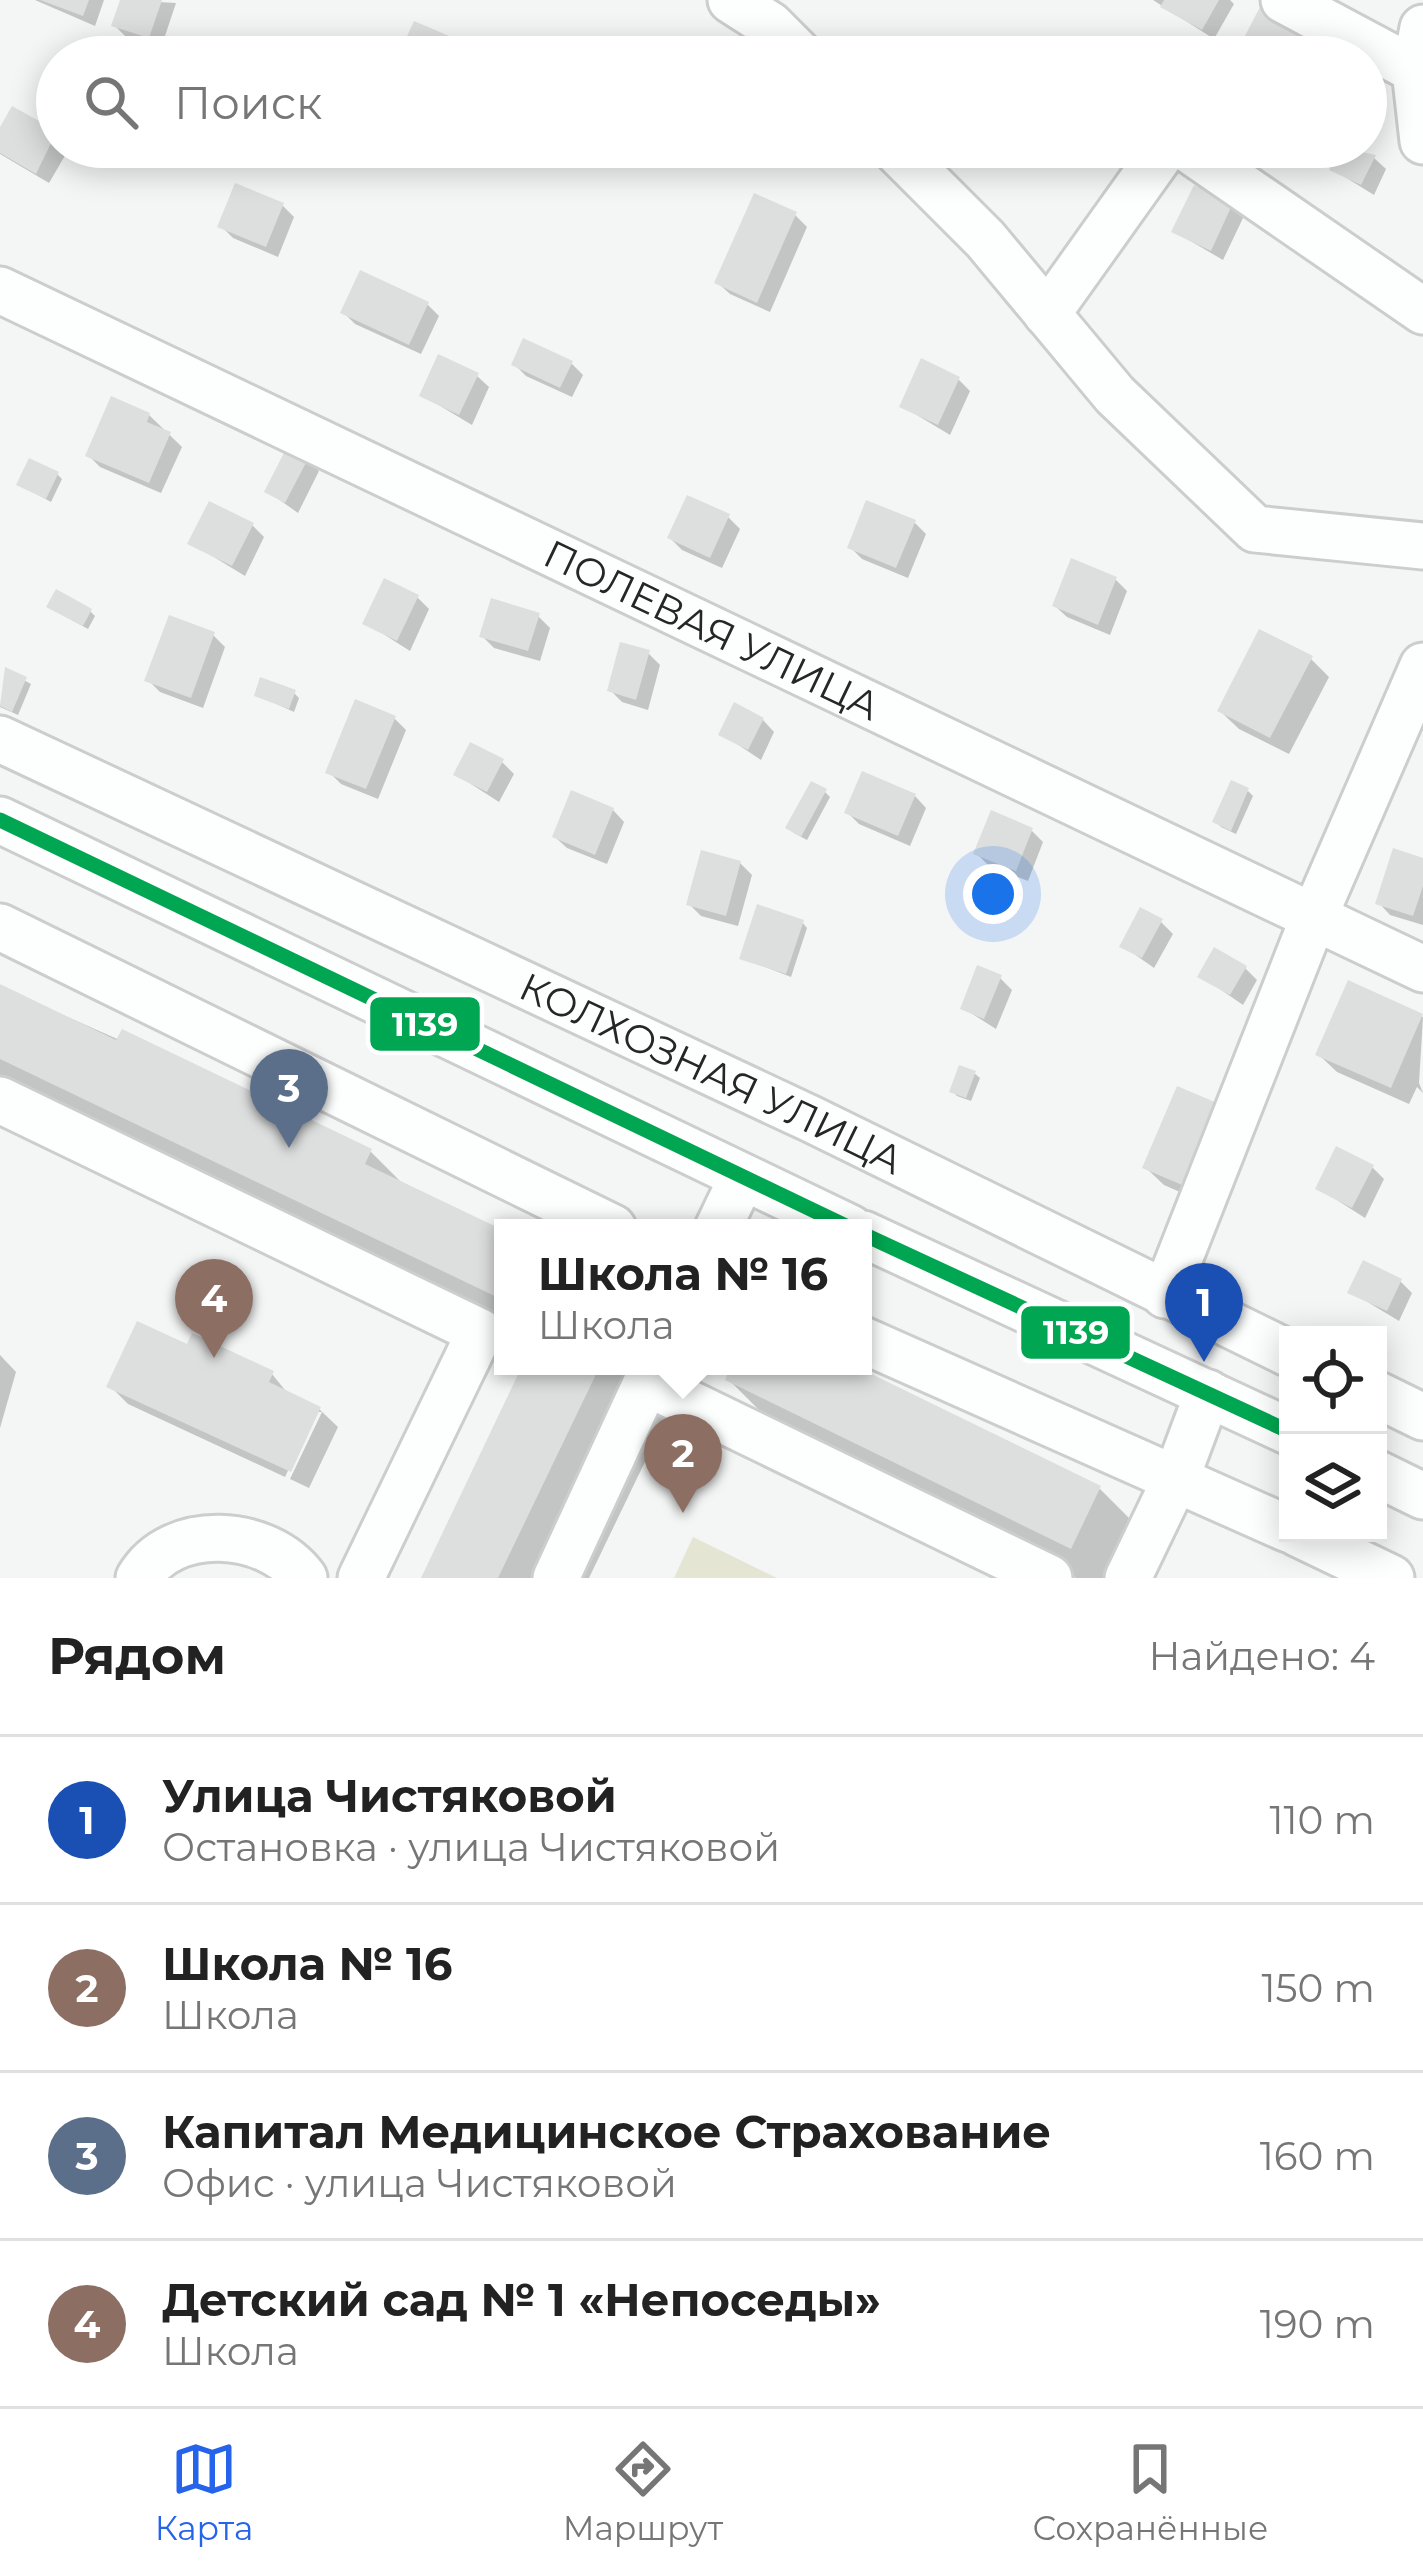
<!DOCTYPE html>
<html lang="ru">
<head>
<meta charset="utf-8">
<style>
	:root { --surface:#fff; --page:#f6f6f6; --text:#222; --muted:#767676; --line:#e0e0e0; --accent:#2563eb }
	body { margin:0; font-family:Montserrat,sans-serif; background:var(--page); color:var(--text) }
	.controls { position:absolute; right:36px; bottom:36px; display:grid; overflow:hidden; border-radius:0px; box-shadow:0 6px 30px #0003 }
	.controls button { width:108px; height:108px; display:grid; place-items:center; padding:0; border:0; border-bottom:3px solid var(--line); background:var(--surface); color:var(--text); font:60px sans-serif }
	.you { position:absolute; left:993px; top:894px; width:42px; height:42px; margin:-30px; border:9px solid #fff; border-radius:50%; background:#1a73e8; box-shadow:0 0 0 18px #1a73e833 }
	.badge { display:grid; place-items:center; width:78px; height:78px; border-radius:50%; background:var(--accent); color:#fff; font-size:39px; font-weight:700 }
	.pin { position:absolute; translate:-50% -99px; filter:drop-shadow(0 3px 6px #0008) }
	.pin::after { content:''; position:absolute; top:63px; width:42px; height:36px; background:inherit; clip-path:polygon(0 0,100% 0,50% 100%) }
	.popup { position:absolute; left:494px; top:1219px; width:378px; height:156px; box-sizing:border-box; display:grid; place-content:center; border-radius:0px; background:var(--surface); filter:drop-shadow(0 3px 9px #0005); font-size:39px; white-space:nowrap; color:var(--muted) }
	.popup b { font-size:45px; color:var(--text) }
	.popup::after { content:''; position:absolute; left:50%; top:100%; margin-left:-24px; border:24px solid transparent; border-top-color:var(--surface) }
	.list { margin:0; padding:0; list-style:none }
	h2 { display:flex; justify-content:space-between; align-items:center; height:156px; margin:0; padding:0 48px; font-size:51px }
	h2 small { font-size:39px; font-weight:400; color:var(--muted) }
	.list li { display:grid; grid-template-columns:78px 1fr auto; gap:36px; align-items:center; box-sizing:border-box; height:168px; padding:0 48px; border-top:3px solid var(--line) }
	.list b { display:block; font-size:45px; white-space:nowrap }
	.list p { margin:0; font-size:39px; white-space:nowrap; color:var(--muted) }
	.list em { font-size:39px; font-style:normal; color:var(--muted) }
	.icon { flex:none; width:66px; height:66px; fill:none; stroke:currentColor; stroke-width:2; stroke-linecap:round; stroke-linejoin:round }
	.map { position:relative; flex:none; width:1423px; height:1578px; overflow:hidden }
	.search { position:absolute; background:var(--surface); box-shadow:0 6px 30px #0003; left:36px; right:36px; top:36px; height:132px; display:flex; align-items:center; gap:30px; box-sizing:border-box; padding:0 42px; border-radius:66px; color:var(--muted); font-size:45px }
	.sheet { height:828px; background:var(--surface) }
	nav { display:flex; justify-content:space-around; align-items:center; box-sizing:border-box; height:168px; border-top:3px solid var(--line); background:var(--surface); font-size:33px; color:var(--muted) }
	nav a { display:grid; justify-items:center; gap:6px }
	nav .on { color:var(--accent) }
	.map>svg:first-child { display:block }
	.green { fill:#e4e5d3 }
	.shadow { fill:#0003 }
	.building { fill:#dddede }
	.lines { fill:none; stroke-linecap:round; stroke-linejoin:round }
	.minor-casing { stroke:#cdcdcd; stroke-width:51 }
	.minor { stroke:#fdfefe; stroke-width:45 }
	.bus-1-casing { stroke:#fff; stroke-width:24 }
	.bus-1 { stroke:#00a651; stroke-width:15 }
	.labels { text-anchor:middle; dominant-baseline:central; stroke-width:10; stroke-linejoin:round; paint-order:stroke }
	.street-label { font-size:39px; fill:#252626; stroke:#fff }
	.line-badge { stroke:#fff; stroke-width:4.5 }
	.badge-label { font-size:33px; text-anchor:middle; font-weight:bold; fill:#fff }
</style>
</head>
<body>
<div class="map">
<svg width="1423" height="1578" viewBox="0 0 1423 1578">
	<rect width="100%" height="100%" fill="#f4f5f5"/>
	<path class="green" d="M693 1537 777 1578H674Z"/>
	<g class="shadow">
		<path d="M35 0H104L95 26Z"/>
		<path d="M123 0 176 3 161 48 126 37 114 25Z"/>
		<path d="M1153 0H1230L1234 4 1214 39Z"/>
		<path d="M1315 40 1327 52 1324 57H1237Z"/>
		<path d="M459 43 470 57H421L407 44Z"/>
		<path d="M13 110 57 135V147H70L49 183 0 154V134Z"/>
		<path d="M1343 147 1374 158 1386 169 1374 195 1332 169Z"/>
		<path d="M282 205 294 217 278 257 233 238 221 226Z"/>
		<path d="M1231 206 1243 218 1223 260 1175 232Z"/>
		<path d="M795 215 807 227 770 312 730 294 718 283Z"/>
		<path d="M427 304 439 316 421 354 355 324 343 312Z"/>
		<path d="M571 363 583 375 572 397 526 376 514 364Z"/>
		<path d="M477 376 489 387 472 425 422 395Z"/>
		<path d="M958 379 970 391 950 435 902 406Z"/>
		<path d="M149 415 182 447 161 493 100 467 88 455Z"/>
		<path d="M307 459 319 471 298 513 267 491Z"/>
		<path d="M57 474 62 479 51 502 20 485Z"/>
		<path d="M728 517 740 529 722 568 682 550 670 538Z"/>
		<path d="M914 522 926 534 908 578 862 559 850 547Z"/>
		<path d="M252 525 264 537 245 576 191 543Z"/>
		<path d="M1115 579 1127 591 1110 635 1067 617 1055 606Z"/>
		<path d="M417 597 429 609 410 651 366 623Z"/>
		<path d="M55 611H90L95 616 88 629Z"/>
		<path d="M538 616 550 628 540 661 494 648 482 636Z"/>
		<path d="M213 635 225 647 203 708 160 692 148 680Z"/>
		<path d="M648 653 660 665 648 710 622 702 610 690Z"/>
		<path d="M1311 659 1329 677 1289 754 1239 729 1220 711Z"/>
		<path d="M7 671 31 684 18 715 0 707Z"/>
		<path d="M294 693 299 698 294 712 257 695Z"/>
		<path d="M394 718 406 730 378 799 341 784 329 772Z"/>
		<path d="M763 720 774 732 761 760 722 734Z"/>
		<path d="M502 762 514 774 499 802 457 775Z"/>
		<path d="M1248 791 1253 796 1236 834 1221 827 1216 822Z"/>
		<path d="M825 792 830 797 807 840 794 833Z"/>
		<path d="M915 796 926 808 910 846 859 824 847 812Z"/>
		<path d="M613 810 624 822 607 864 567 848 555 837Z"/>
		<path d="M1032 831 1043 842 1028 881 988 865 976 853Z"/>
		<path d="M1423 862V925L1390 915 1379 903Z"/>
		<path d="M740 863 752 875 738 926 701 916 689 904Z"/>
		<path d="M802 922 807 928 791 977 742 958Z"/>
		<path d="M1161 922 1173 934 1154 968 1123 946Z"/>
		<path d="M1245 968 1257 980 1243 1005 1201 976Z"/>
		<path d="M1000 978 1012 990 996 1029 963 1008Z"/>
		<path d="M1349 984 1423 1017 1419 1083 1423 1093 1417 1087 1409 1104 1337 1072 1318 1054Z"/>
		<path d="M0 987 370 1151 405 1186 503 1233V1330L0 1089Z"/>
		<path d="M974 1073 980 1078 971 1101 957 1096 952 1091Z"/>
		<path d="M1227 1111 1212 1206 1164 1185 1145 1167Z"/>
		<path d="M1372 1167 1384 1179 1365 1218 1318 1188Z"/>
		<path d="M1400 1281 1412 1293 1399 1321 1351 1292Z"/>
		<path d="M188 1348 272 1374 289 1395 319 1409 338 1427 309 1488 290 1479 322 1412H315L285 1477 128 1404 110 1386Z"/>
		<path d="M0 1355 16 1372 0 1428Z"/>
		<path d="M526 1366H637L668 1414 589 1578H424Z"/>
		<path d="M735 1366H849L1100 1489 1155 1544 1139 1578H1076L784 1435 728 1379Z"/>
	</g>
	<g class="building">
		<path d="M40 0H89L83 16Z"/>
		<path d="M120 0H162L149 38 111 26Z"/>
		<path d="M1164 0H1219L1202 30 1160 7Z"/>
		<path d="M1260 7 1317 38 1306 57H1234Z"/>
		<path d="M414 21 461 41 454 57H431L403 45Z"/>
		<path d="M514 36 546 52 544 57H503Z"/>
		<path d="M12 106 57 131 36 174 0 153V127Z"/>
		<path d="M1339 147 1376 155 1361 185 1329 170Z"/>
		<path d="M235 183 284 203 266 247 217 227Z"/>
		<path d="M1194 185 1233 203 1211 251 1171 232Z"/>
		<path d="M754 193 797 212 757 303 714 283Z"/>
		<path d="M360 270 429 302 409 345 340 313Z"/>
		<path d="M523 338 573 361 560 388 511 365Z"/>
		<path d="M438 354 479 373 459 415 419 396Z"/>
		<path d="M921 358 960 377 938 425 899 407Z"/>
		<path d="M111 396 150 413 147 422 171 432 149 483 85 456Z"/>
		<path d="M288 445 309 457 285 503 264 492Z"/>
		<path d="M29 458 59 472 46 499 16 485Z"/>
		<path d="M687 495 730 514 710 558 667 538Z"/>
		<path d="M866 500 916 520 896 568 847 548Z"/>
		<path d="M209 501 254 523 232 566 187 544Z"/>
		<path d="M1071 558 1117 577 1098 625 1052 606Z"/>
		<path d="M384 578 419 595 397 641 362 624Z"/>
		<path d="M56 589 92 609 83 626 46 607Z"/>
		<path d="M491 598 540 613 528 651 479 637Z"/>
		<path d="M169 615 215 632 191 698 144 681Z"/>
		<path d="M1259 629 1313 656 1270 738 1217 711Z"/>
		<path d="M620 642 650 650 636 700 607 691Z"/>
		<path d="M5 667 27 677 12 712 0 706Z"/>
		<path d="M260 677 296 690 289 709 254 696Z"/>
		<path d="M355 699 396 716 366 789 325 773Z"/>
		<path d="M734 702 764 718 748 750 718 735Z"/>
		<path d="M470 742 504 759 487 792 453 775Z"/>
		<path d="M862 771 916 794 898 836 844 813Z"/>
		<path d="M1231 780 1249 788 1231 831 1212 822Z"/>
		<path d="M811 781 827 789 801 837 785 828Z"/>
		<path d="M571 790 614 808 595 855 552 837Z"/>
		<path d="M991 810 1033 828 1016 871 973 854Z"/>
		<path d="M1393 848 1423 858V886L1413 916 1375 904Z"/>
		<path d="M701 850 741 861 726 916 686 905Z"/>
		<path d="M757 904 804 920 786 974 739 959Z"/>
		<path d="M1140 907 1163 919 1142 958 1119 947Z"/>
		<path d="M1214 947 1247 966 1230 995 1197 977Z"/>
		<path d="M977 965 1002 975 984 1019 960 1009Z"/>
		<path d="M1348 980 1423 1014 1391 1088 1315 1055Z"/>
		<path d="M0 984 116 1040 122 1029 372 1149 365 1164 503 1230V1300L0 1059Z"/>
		<path d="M959 1065 976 1071 966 1098 949 1092Z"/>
		<path d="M1177 1086 1229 1108 1194 1190 1142 1168Z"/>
		<path d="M1336 1146 1374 1165 1352 1208 1315 1189Z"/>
		<path d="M1363 1260 1402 1279 1387 1311 1347 1293Z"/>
		<path d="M137 1321 187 1344 192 1333 274 1371 269 1382 321 1407 291 1472 106 1387Z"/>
		<path d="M522 1366H600L498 1578H421Z"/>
		<path d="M731 1366H855L1101 1486 1071 1549 725 1380Z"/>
	</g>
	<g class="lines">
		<defs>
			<g id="minor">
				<path d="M731 0 770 25 802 57"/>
				<path d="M1284 0 1415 70"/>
				<path d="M1423 28 1415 70 1423 141"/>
				<path d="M893 147 985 239 1115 395 1255 529 1423 546"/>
				<path d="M1185 147 1423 311"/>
				<path id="s1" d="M0 290 1423 969"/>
				<path d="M1047 314 1166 147"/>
				<path id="s2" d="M0 739 811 1119 1288 1353"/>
				<path d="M0 820 850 1228"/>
				<path d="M0 927 613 1228"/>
				<path d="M0 1100 480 1332 361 1578"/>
				<path d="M718 1228 742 1178"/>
				<path d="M863 1234 1288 1431"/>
				<path d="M1165 1295 1313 919 1423 666"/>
				<path d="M863 1340 1288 1529"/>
				<path d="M647 1383 1049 1578"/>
				<path d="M1378 1395 1423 1417"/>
				<path d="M1378 1474 1423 1496"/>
				<path d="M1297 1533 1391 1578"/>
				<path d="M139 1578C172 1522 267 1528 304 1578"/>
				<path d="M556 1578 654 1366"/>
				<path d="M1128 1578 1177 1476 1208 1393"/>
			</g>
		</defs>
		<use href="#minor" class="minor-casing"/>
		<use href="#minor" class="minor"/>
		<defs>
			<g id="bus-1">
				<path d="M0 820 850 1228"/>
				<path d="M863 1234 1288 1431"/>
			</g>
		</defs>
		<use href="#bus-1" class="bus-1-casing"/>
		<use href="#bus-1" class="bus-1"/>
	</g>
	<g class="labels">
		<g class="street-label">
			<text stroke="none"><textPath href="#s1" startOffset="789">ПОЛЕВАЯ УЛИЦА</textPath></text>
			<text stroke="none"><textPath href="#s2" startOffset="786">КОЛХОЗНАЯ УЛИЦА</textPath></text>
		</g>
	</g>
	<g class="line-badge">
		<rect x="368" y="995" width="114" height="58" rx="12" fill="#00a651"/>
		<rect x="1019" y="1304" width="113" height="57" rx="12" fill="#00a651"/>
	</g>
	<g class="badge-label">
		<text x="425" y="1036">1139</text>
		<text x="1076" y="1344">1139</text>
	</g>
</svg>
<div class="controls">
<button><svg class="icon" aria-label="locate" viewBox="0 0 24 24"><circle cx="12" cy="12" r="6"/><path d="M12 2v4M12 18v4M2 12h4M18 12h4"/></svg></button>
<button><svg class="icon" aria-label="layers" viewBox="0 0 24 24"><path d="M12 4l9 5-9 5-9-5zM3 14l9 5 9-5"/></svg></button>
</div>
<div class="you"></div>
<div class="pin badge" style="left:1204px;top:1362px;background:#1a4fb4">1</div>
<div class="pin badge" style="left:683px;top:1513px;background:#8d6e63">2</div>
<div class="popup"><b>Школа № 16</b>Школа</div>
<div class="pin badge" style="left:289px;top:1148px;background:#5c6f8a">3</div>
<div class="pin badge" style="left:214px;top:1358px;background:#8d6e63">4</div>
<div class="search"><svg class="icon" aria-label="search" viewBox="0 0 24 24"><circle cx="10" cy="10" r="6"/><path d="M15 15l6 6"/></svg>Поиск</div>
</div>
<section class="sheet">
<h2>Рядом<small>Найдено: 4</small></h2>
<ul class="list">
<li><span class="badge" style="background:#1a4fb4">1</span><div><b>Улица Чистяковой</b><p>Остановка · улица Чистяковой</p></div><em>110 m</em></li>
<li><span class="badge" style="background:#8d6e63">2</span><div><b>Школа № 16</b><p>Школа</p></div><em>150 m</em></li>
<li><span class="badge" style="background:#5c6f8a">3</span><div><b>Капитал Медицинское Страхование</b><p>Офис · улица Чистяковой</p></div><em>160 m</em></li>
<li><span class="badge" style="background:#8d6e63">4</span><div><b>Детский сад № 1 «Непоседы»</b><p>Школа</p></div><em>190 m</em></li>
</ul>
</section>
<nav>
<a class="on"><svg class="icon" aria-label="map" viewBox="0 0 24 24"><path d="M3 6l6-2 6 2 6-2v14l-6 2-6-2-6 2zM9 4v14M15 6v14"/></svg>Карта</a>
<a><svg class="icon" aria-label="directions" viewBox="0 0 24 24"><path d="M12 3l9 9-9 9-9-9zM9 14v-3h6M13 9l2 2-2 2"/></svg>Маршрут</a>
<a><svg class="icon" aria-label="saved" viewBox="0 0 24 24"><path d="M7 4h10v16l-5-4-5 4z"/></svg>Сохранённые</a>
</nav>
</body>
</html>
